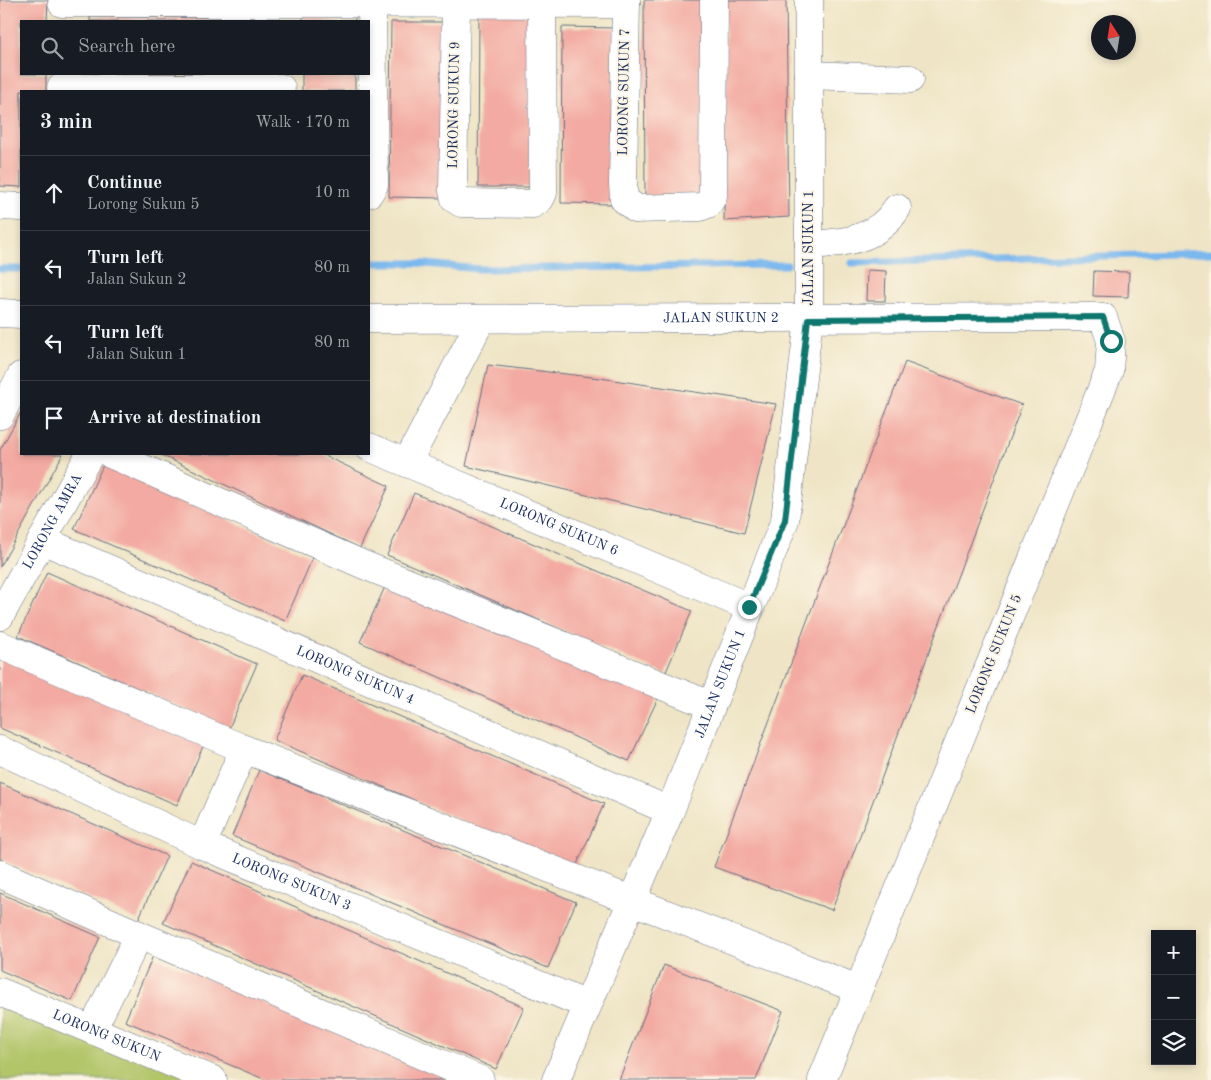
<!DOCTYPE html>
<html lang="en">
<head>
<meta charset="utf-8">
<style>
	:root { --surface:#171b24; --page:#242831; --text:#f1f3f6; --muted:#9ea1a6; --line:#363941 }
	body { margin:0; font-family:"Old Standard TT",serif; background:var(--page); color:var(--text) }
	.controls { position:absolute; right:15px; bottom:15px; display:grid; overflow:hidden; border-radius:0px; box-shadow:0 2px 8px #0003 }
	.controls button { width:45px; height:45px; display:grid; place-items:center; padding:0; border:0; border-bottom:1px solid var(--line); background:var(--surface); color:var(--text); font:25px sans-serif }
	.compass { position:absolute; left:1091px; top:15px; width:45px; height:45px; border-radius:50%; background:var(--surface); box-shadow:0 2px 8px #0003; rotate:348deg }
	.stop { position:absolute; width:15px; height:15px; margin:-11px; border:4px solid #0f766e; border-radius:50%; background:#fff }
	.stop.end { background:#0f766e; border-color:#fff; box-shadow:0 1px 5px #0008 }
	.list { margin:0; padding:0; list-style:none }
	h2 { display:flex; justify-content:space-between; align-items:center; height:65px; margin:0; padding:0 20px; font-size:21px }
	h2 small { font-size:16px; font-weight:400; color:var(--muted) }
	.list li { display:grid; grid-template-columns:32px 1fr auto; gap:15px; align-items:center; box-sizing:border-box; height:75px; padding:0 20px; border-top:1px solid var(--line) }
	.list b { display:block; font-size:19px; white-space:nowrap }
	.list p { margin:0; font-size:16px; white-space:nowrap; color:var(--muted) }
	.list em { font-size:16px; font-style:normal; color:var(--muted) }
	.icon { flex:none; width:28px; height:28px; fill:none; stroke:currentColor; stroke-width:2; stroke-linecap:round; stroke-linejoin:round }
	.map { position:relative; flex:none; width:1211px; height:1080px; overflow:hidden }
	.search { position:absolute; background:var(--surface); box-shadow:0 2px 8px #0003; left:20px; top:20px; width:350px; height:55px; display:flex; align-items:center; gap:12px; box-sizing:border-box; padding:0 18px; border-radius:0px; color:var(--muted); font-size:19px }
	.panel { position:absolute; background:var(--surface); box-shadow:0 2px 8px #0003; left:20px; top:90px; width:350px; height:365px; border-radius:0px }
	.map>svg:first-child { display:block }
	.green { fill:#b2c569; stroke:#667a64 }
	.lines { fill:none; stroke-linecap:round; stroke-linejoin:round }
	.stream { stroke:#7ab8ee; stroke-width:7 }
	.building { fill:#f3aaa2 }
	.minor-casing { stroke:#656f82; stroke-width:29 }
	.minor { stroke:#fff; stroke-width:28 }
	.route { stroke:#0f766e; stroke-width:6 }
	.labels { text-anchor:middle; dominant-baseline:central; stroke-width:4; stroke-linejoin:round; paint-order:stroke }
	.street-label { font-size:14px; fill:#1b2f5e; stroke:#fcf5e5 }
</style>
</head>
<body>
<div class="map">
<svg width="1211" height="1080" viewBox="0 0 1211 1080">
	<rect width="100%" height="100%" fill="#fcf5e5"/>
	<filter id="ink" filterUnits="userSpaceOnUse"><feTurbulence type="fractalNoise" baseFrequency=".02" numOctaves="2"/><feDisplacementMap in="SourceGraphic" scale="10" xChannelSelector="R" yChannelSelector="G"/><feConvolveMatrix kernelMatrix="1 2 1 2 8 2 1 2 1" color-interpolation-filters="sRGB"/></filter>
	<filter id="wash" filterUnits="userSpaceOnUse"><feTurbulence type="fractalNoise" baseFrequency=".0096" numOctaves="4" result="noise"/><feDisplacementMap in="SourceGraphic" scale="20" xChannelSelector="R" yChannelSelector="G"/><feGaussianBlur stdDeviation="1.12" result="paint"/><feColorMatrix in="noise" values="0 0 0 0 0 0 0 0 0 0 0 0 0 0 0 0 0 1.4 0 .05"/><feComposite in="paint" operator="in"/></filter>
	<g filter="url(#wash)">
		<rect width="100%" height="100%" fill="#efe5c6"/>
		<path class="green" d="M0 992 213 1080H0Z"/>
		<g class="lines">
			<g class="stream">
				<path d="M369 263H415L479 269 787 265"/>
				<path d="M852 263 1211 253"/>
				<path d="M0 269H21"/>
			</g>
		</g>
		<g id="blocks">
			<g class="building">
				<path d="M0 0H48L47 21H21V74H46V91H21V187L0 186Z"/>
				<path d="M644 0H705V196L645 197Z"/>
				<path d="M726 0H786L789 217 724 221Z"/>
				<path d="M479 11 531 12 530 187H478Z"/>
				<rect x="303" y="12" width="52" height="9"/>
				<path d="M90 17 264 18V21H90Z"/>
				<path d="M391 22H443L441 198 389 197Z"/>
				<path d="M562 27 615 28 613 204 561 203Z"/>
				<path d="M92 74H259V75L92 76Z"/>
				<rect x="302" y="74" width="53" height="17"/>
				<path d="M867 270 886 271 885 301H866Z"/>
				<path d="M1094 271 1129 272 1128 297 1093 296Z"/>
				<path d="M905 362 1022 405 832 910 714 867Z"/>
				<path d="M488 365 600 378 776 404 744 533 466 466Z"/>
				<path d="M21 412V454H63L0 567V450Z"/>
				<path d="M159 454H321L389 486 360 548Z"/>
				<path d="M103 465 313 557 285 621 74 529Z"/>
				<path d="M414 493 692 611 665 674 387 555Z"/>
				<path d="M47 572 257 664 229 728 18 636Z"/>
				<path d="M389 578 658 698 629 761 360 642Z"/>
				<path d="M0 653 205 742 177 805 0 728Z"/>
				<path d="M302 675 604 804 575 869 274 740Z"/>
				<path d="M259 770 576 902 548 968 232 836Z"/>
				<path d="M0 783 167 856 138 920 0 859Z"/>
				<path d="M191 861 524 1007 496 1069 163 923Z"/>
				<path d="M0 893 100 937 72 1001 0 970Z"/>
				<path d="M153 956 449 1080H266L125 1021Z"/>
				<path d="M664 965 783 1011 756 1080H619Z"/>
			</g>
		</g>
	</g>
	<g filter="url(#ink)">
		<use href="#blocks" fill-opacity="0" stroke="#656f82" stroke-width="1"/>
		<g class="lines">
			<defs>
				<g id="minor">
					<path d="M626 0 623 184 624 199 636 209 700 207 708 204 713 196 714 0"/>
					<path d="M62 3 626 4"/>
					<path d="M456 4 453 191 455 199 461 203 533 204 540 199 543 193 542 4"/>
					<path d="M809 75 910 79"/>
					<path d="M61 88H281"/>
					<path d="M369 193 374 185 372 3"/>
					<path d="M0 206 21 207"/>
					<path d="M809 245C843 243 878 240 897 208"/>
					<path d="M0 313 21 314"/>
					<path id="s1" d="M369 319 1103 317 1111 341 1109 371 822 1080"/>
					<path d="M0 415 21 376"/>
					<path id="s2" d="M369 447 749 607"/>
					<path d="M110 454 364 565 710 705"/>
					<path d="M407 463 481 320"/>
					<path id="s3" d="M42 540 670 811"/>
					<path id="s4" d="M0 616 90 454"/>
					<path d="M0 645 244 749 858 989"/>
					<path id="s5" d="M0 750 202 845 587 1005"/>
					<path d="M202 845 244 749"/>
					<path d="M0 874 139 935 480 1080"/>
					<path id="s6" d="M0 992 213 1080"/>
					<path d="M92 1030 139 935"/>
					<path id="s7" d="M556 1080 670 811 785 520 809 319V0"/>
				</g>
			</defs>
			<use href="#minor" class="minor-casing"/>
			<use href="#minor" class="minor"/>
		</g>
	</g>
	<g class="lines" filter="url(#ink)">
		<path class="route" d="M749 607 785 520 808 319 1103 317 1111 341"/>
	</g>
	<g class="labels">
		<g class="street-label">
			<text transform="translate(624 92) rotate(-89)">LORONG SUKUN 7</text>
			<text transform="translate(454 105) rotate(-89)">LORONG SUKUN 9</text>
			<text transform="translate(809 248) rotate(-90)">JALAN SUKUN 1</text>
			<text stroke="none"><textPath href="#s1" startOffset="352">JALAN SUKUN 2</textPath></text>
			<text stroke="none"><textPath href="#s4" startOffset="108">LORONG AMRA</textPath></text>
			<text stroke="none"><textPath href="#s2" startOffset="206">LORONG SUKUN 6</textPath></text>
			<text transform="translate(994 654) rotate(-68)">LORONG SUKUN 5</text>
			<text stroke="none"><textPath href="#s3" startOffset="341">LORONG SUKUN 4</textPath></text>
			<text stroke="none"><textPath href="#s7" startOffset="429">JALAN SUKUN 1</textPath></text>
			<text stroke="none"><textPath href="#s5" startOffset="320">LORONG SUKUN 3</textPath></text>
			<text stroke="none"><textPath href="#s6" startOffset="115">LORONG SUKUN</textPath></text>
		</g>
	</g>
</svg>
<div class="controls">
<button>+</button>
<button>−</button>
<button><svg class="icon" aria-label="layers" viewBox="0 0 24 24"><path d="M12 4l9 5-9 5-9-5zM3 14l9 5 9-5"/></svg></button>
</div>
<svg class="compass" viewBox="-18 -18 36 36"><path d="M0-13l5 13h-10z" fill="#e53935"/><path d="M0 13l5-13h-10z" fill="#9ea1a6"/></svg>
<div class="stop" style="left:1111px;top:341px"></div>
<div class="stop end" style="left:749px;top:607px"></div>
<div class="search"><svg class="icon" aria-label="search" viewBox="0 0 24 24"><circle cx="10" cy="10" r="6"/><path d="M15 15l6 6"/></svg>Search here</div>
<section class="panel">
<h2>3 min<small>Walk · 170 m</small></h2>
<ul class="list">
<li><svg class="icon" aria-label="ahead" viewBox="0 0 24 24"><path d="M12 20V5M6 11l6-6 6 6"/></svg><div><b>Continue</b><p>Lorong Sukun 5</p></div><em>10 m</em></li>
<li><svg class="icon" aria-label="left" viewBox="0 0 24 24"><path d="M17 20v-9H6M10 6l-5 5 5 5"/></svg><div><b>Turn left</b><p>Jalan Sukun 2</p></div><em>80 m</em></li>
<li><svg class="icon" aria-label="left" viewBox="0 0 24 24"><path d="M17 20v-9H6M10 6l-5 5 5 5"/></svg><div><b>Turn left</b><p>Jalan Sukun 1</p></div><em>80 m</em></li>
<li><svg class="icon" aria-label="arrive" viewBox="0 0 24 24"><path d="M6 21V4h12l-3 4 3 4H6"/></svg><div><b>Arrive at destination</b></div></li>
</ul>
</section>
</div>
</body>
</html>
